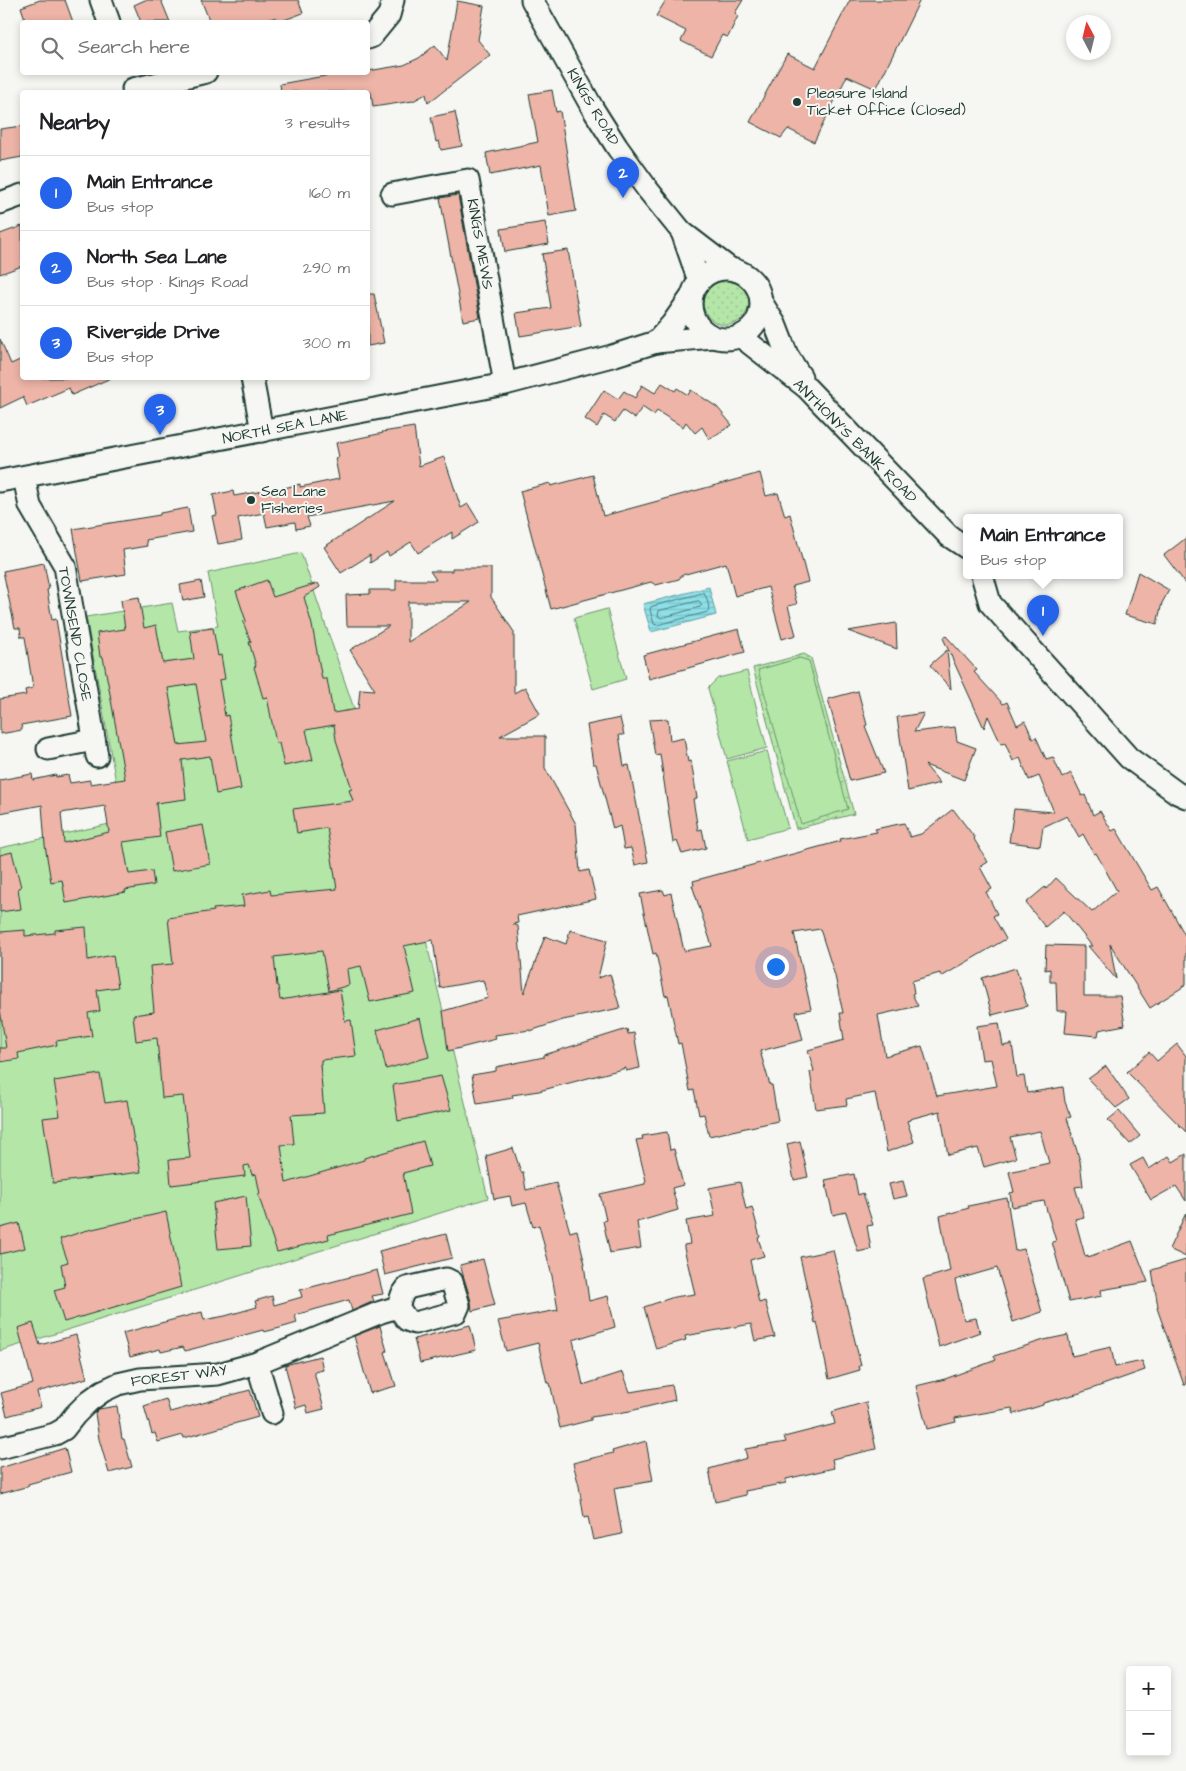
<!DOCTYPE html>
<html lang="en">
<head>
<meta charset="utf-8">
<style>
	:root { --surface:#fff; --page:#f6f6f6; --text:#202124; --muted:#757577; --line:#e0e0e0; --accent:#2563eb }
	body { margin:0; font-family:"Architects Daughter",sans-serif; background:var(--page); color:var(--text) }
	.controls { position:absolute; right:15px; bottom:15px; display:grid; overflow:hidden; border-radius:5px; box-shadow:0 2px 8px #0003 }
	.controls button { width:45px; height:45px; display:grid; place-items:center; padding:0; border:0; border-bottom:1px solid var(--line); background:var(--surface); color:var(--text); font:25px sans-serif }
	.compass { position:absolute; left:1066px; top:15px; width:45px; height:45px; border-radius:50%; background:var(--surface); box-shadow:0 2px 8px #0003; rotate:353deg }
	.you { position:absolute; left:775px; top:966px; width:18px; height:18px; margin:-12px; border:4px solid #fff; border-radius:50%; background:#1a73e8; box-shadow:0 0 0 8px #1a73e833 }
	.badge { display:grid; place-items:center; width:32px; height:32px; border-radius:50%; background:var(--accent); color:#fff; font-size:16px; font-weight:700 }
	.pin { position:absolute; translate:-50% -41px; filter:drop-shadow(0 1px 2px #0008) }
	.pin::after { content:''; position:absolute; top:26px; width:18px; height:15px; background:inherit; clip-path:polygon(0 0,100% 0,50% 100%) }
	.popup { position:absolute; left:963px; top:514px; width:160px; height:65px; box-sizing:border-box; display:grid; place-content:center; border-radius:5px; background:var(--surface); filter:drop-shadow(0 1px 4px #0005); font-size:16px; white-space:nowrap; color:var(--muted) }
	.popup b { font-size:19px; color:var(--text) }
	.popup::after { content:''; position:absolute; left:50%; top:100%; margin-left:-10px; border:10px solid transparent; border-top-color:var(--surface) }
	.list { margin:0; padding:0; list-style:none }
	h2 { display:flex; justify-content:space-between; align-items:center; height:65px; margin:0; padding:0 20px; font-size:21px }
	h2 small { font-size:16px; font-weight:400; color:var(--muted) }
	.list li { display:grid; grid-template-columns:32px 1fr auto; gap:15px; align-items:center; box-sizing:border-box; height:75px; padding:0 20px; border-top:1px solid var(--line) }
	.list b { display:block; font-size:19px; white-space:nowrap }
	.list p { margin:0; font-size:16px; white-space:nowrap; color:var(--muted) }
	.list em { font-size:16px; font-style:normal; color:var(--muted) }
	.icon { flex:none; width:28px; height:28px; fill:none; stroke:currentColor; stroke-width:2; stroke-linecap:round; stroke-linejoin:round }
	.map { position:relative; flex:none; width:1186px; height:1771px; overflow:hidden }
	.search { position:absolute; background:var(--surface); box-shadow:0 2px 8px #0003; left:20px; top:20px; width:350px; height:55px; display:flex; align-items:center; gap:12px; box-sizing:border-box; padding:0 18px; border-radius:5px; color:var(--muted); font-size:19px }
	.panel { position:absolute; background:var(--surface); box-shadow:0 2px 8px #0003; left:20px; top:90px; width:350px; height:290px; border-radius:5px }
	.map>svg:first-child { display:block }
	.grass { fill:url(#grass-dots); stroke:#6a926e }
	.park { fill:#b4e6a7; stroke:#6a926e }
	.water { fill:url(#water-rules); stroke:#629ea0 }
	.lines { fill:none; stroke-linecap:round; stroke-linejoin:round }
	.shore { stroke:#4b7e7c; stroke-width:1 }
	.building { fill:#edb4a7; stroke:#1f3d34; fill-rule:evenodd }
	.minor-casing { stroke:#1f3d34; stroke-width:25 }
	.minor { stroke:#f6f6f2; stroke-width:21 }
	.poi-dot { fill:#1f3d34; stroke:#f6f6f2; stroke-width:2 }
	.labels { text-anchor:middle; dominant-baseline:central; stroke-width:4; stroke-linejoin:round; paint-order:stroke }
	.poi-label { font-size:15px; fill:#1f3d34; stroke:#f6f6f2; text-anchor:start }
	.street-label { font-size:15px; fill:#1f3d34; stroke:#f6f6f2 }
</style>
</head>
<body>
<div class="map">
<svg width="1186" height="1771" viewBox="0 0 1186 1771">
	<defs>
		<pattern id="grass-dots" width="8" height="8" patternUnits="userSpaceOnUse" patternTransform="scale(1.25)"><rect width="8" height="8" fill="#b4e6a7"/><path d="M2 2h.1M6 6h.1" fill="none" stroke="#9ac690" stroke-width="1.8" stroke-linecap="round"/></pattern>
		<pattern id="water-rules" width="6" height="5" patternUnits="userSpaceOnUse" patternTransform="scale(1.25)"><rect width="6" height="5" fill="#8edfe8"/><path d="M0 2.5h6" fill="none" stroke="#7ac0c8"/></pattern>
	</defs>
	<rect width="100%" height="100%" fill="#f6f6f2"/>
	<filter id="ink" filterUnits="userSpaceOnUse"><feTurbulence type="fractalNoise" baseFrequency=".02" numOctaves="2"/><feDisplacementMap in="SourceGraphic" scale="10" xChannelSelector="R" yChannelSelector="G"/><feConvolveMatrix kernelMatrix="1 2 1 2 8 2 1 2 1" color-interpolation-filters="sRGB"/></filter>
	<g filter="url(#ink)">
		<g class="grass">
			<circle cx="726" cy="302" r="23"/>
			<path d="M804 654 811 658 854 814 796 829 753 668Z"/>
		</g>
		<g class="park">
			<path d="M301 553 409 870 488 1198 0 1351V848L123 821 86 617 172 603 178 631 218 626 208 573Z"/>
			<path d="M607 609 626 679 593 689 574 618Z"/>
			<path d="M800 658 809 661 848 809 801 824 758 670Z"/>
			<path d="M747 671 767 748 727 759 708 688 718 678Z"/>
			<path d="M767 751 788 828 748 839 727 761Z"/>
		</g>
		<path class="water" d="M709 587 716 615 651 632 643 604Z"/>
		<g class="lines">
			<g class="shore">
				<path d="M704 593C707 597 710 607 708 612L657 625 654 624 650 610 651 607Z"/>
				<path d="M699 601 702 605 700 607 661 618 658 616 659 611Z"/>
			</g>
		</g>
		<g class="building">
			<path d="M40 0H65L73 22H26L21 7Z"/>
			<path d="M145 0H161L170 22H141L134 5Z"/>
			<path d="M201 0H298L303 13 279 22 276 17 261 22H210Z"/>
			<path d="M666 0H743L735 13 738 16 728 37 722 35 711 56 681 41 686 31 656 16Z"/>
			<path d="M850 0H920L876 89 847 76 814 142 788 129 781 138 750 122 787 54 815 68Z"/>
			<path d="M457 1 484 6 478 40 490 55 428 103 426 94 413 101 373 107 371 92H281L280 84 347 72H368V71L404 65 419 58 435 45 447 61Z"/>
			<path d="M552 90 556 112 560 111 576 211 549 216 541 165 490 175 486 153 538 142 529 94Z"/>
			<path d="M455 112 462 146 441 150 439 141 436 142 431 117Z"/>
			<path d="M22 126V157L0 161V129Z"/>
			<path d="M458 195 480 318 463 321 440 198Z"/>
			<path d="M545 222 549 244 505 252 501 229Z"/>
			<path d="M22 226V266L0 274V234Z"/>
			<path d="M568 250 581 326 520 336 516 313 551 308 542 254Z"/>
			<path d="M368 294H374L384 343 368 346Z"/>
			<path d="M0 339 11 364 22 359V378H111L72 395 69 388 27 406 23 397 0 408Z"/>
			<path d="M662 383 675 391 677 388 688 395 691 390 717 407 732 425 709 439 702 427 695 433 686 422 683 427 657 411 654 415 642 407 635 419 623 411 615 422 604 415 597 427 585 419 604 390 618 399 624 391 635 398 642 385 655 393Z"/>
			<path d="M414 427 419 466 444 457 461 508 468 504 479 522 452 539V532L418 553 411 542 389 556 387 552 370 563V555L341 573 324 547 395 501 307 517 310 526 296 529 295 522 267 527 264 513 238 518 242 540 218 544 212 516 217 515 213 495 233 491 234 496 263 491 264 493 300 484V487L339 479 335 458 339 457 336 443 383 433 382 432Z"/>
			<path d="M760 473 766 496 778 493 785 516 790 514 808 582 792 586 797 604 788 606 796 635 782 639 768 587 735 596 726 563 682 575 679 579 656 585 651 582 551 609 520 491 550 483 551 486 593 475 603 516Z"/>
			<path d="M188 508 192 532 146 540 147 546 123 550 126 574 82 581 73 529 160 515V513Z"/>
			<path d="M1186 538V584L1164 555Z"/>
			<path d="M44 563 49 589 47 590 52 620 56 619 72 716 21 725 22 730 0 734V699L26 695 25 690 33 688 25 637H21L20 628H15L3 571Z"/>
			<path d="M452 568H491V597L514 632V693L525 687 540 714 500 736H545V768L576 824 580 872 589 870 596 899 517 916 518 923 513 924 518 926 524 993 545 936 566 944 570 930 607 940 598 978 610 974 620 1008 563 1020 530 1031V1030L495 1035 496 1039 448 1051 443 1011 488 998 483 980 440 988 433 940 404 946 415 993 370 1002 361 966 347 969 349 985 329 991 322 951 274 957 277 986H278L280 1000 340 990 345 1021 351 1020 356 1056 321 1060V1064H320L324 1113 291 1115 294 1144 281 1145 286 1183 364 1160V1158L423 1141 430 1166 403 1173 411 1214 328 1235 329 1239 277 1252 258 1194H260L256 1174 252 1175 249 1165 244 1166 245 1176 171 1185 169 1160 190 1158 183 1096 162 1098 157 1038 136 1041 133 1015 154 1012 150 966 173 964 168 918 214 911 213 909 244 906 242 895 270 890 271 895 337 889 327 828 297 833 293 809 353 801 349 790 352 789 336 740 334 725 306 730 313 760 284 766 279 743H276L267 697 263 698 254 667 256 666 249 642H251L243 622 246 621 236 591 267 580 273 597 318 583 320 587 304 597 312 625 322 679H327L333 713 358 709 360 689 375 690 350 650 389 626H347L346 595 370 594V590H396V580H436L430 571H452ZM408 602H471L408 642Z"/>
			<path d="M1138 572 1169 590 1162 603 1157 624 1125 615Z"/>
			<path d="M201 581 204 597 183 601 180 585Z"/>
			<path d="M139 597 144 628 156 625 163 663 194 659 190 631 213 628 218 656 221 655 225 679 219 680 225 716 228 715 241 789 216 794 210 756 182 760 186 799 156 803 160 837 123 842 129 874 152 871 154 885 125 890 126 892 66 903 62 880 51 882 45 845 42 805 0 813V780L32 774 33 780 56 775V777L68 775 70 783 90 780V784L125 779 110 694 103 657H100L97 633 125 629 121 600ZM196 684 206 742 178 745 168 688ZM105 806 109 832 64 843 61 813Z"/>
			<path d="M896 623 897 649 848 631Z"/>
			<path d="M739 629 745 652 649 679 643 655Z"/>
			<path d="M946 636 977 670 974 672 1003 704 1007 702 1017 725 1025 721 1033 739 1036 737 1046 759 1053 757 1062 778 1071 773 1082 796 1085 795 1093 815 1100 811 1112 831 1116 829 1152 890 1158 887 1171 910 1186 937V985L1150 1008 1110 944 1116 979 1088 946H1092L1064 911 1045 927 1026 903 1045 887 1046 889 1056 878 1092 912 1117 891 1096 853 1094 854 1083 834 1079 837 1067 816 1043 827 1040 846 1009 842 1014 809 1054 812 1039 776 1029 780 1020 758 1013 761 1005 743 1001 744 988 716 984 728 943 638Z"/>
			<path d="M947 650 951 689 930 665Z"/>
			<path d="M858 691 867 725 865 726 884 773 850 781 828 699Z"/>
			<path d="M924 713 914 732 955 727 957 741 976 748 964 780 925 765 940 783 908 791 897 717Z"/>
			<path d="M620 718 624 735H619L624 766 629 765 648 862 635 865 631 848 624 849 620 826 613 829 596 764H593L587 725Z"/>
			<path d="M668 719 670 741 684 738 688 762 691 761 697 798 693 799 698 830 702 829 706 848 682 854 677 841 673 843 660 754 655 755 649 720Z"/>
			<path d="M953 809 975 838 974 839 988 862 980 867 992 889 986 892 997 914 993 916 1006 939 941 977 940 973 912 981 914 993 912 994 918 1006 878 1015 885 1056 922 1046 937 1096 997 1086 991 1059 982 1060 977 1026 999 1023 1003 1046 1012 1044 1017 1077 1024 1076 1027 1093 1063 1087 1065 1102 1071 1117 1067 1118 1080 1161 1083 1186 1075 1187 1084 1217 1075 1219 1085 1256 1088 1255V1257L1132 1241 1148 1282 1101 1290 1102 1296 1069 1302 1052 1242 1056 1241 1044 1201 1012 1207 1010 1193 1014 1192 1009 1172 1049 1163 1040 1131 1010 1137 1016 1158 984 1167 978 1148 948 1155 940 1111 910 1119V1120L907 1121 914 1142 887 1152 875 1093 846 1099 847 1105 816 1109 810 1072 814 1071 808 1050 844 1040 840 1013H843L835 976 820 929 794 933 811 1009 796 1012 803 1040 760 1051 770 1085H772L778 1121 709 1136 704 1114 699 1115 694 1090 690 1091 681 1043 678 1044 668 995 665 996 656 953 653 954 640 894 663 890 665 895 671 893 684 951 712 946 692 885H694L693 881 841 841 840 839 877 832 875 829 904 823 910 837 921 834Z"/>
			<path d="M203 825 210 864 172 871 165 832Z"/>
			<path d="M12 852 21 887 18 888 21 909 0 912V855Z"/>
			<path d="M86 927 88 960 113 955 118 987 97 990 100 1011 88 1013 92 1036 56 1041 57 1045 18 1053 19 1059 0 1062V1048H6L0 1009V932L25 930V936L55 933V930Z"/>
			<path d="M1046 945 1084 946V996H1120L1125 1025 1099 1030 1098 1036 1065 1033 1067 1011H1057L1056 982H1050V969L1045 970Z"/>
			<path d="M1016 968 1027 1006 992 1015 982 978Z"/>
			<path d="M420 1018 429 1057 386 1069 377 1030Z"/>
			<path d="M627 1029 628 1034 634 1033 640 1068 626 1071V1068L539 1091 512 1095 513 1098 477 1104 472 1075 496 1071V1067L544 1057V1055Z"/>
			<path d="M1177 1044 1186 1056V1132L1127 1072 1149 1052 1157 1061Z"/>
			<path d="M1106 1066 1129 1099 1116 1108 1088 1079Z"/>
			<path d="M100 1074 105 1103 127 1100 134 1142H135L141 1172 53 1183 43 1118 60 1116 54 1081Z"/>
			<path d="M441 1076 451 1110 398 1121 393 1085Z"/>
			<path d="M1119 1111 1140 1136 1130 1144 1108 1120Z"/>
			<path d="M667 1132 670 1150 674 1149 683 1185 672 1188 678 1210 637 1222 641 1248 610 1253 603 1221 606 1220 600 1194 645 1184V1182L646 1181 636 1140 643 1139 642 1136Z"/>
			<path d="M800 1141 808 1177 794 1180 787 1144Z"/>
			<path d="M513 1148 521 1172H523L526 1190 556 1183 570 1232 577 1230 585 1264H584L589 1301 608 1296 615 1327 573 1340 583 1385 623 1372 630 1392 672 1385 675 1400 630 1411 591 1417V1420L560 1428 550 1383H547L538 1343 506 1351 498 1321 558 1310 552 1276 539 1225 533 1227 526 1203 512 1206 510 1196 494 1199 486 1156Z"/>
			<path d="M1186 1154V1201L1176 1186 1151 1200 1130 1165 1143 1158 1149 1169 1169 1156 1173 1162Z"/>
			<path d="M854 1174 858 1195 863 1193 873 1225 867 1226 871 1249 858 1252 846 1212 833 1215 825 1180Z"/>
			<path d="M903 1181 907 1196 893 1199 889 1184Z"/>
			<path d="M740 1182 746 1209 752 1207 760 1237 758 1238 764 1256 750 1260 759 1303 765 1301 775 1337 755 1341 751 1324 685 1336 686 1340 656 1349 644 1307 674 1297 695 1294 684 1248V1245L690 1244 686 1221 715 1216 709 1188Z"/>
			<path d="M246 1196 251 1246 218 1249 213 1203Z"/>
			<path d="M1007 1198 1015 1251 1024 1249 1042 1312 1013 1322 997 1268 955 1280 964 1320 976 1318 980 1332 939 1347 923 1279 950 1271 940 1216 969 1208 968 1206Z"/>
			<path d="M166 1212 181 1287 64 1322 54 1290 65 1287 61 1264 68 1262 60 1239 84 1231Z"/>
			<path d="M1186 1213V1257L1169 1249Z"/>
			<path d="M19 1223 25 1248 0 1254V1228Z"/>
			<path d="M446 1234 452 1258 385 1275 379 1251Z"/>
			<path d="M833 1250 861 1366H859L860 1370 829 1379 817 1322 815 1323 800 1257Z"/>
			<path d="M483 1259 495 1305 472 1311 471 1301 460 1265Z"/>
			<path d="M1186 1260V1385H1184L1157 1308 1158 1307 1152 1270Z"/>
			<path d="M377 1270 383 1294 372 1296 374 1301 352 1311 349 1300 295 1315 297 1323 280 1328 264 1332 263 1330 185 1351 183 1347 161 1352 160 1349 130 1357 123 1333 202 1312 204 1320 225 1316 257 1307 255 1301 272 1296 274 1305 302 1297 300 1290Z"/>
			<path d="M33 1323 40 1345 76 1335 87 1378 37 1392 41 1407 7 1416 1 1393 33 1384 18 1328Z"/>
			<path d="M470 1325 476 1350 420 1363 414 1339Z"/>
			<path d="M380 1326 387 1351 385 1352 396 1386 370 1393 354 1336Z"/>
			<path d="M1068 1335 1072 1356 1111 1347 1115 1367 1142 1361 1145 1370 1080 1393 1043 1403V1405L1014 1414 1012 1408 955 1418 956 1422 927 1429 916 1386 945 1379 996 1360 994 1356 1044 1340Z"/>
			<path d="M320 1356 323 1370 314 1372 324 1409 308 1413 306 1405 296 1408 285 1365Z"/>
			<path d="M250 1390 258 1417 184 1438 183 1435 158 1442 155 1433 152 1434 144 1406 166 1399 170 1412Z"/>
			<path d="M866 1402 876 1449 832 1459 834 1468 786 1479V1483L745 1491 746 1495 715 1502 709 1469 747 1458 745 1449 786 1442 784 1437 835 1424 832 1412Z"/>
			<path d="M117 1406 122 1439H124L132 1467 109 1473 99 1439 95 1413 99 1409Z"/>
			<path d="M646 1441 653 1481 614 1488 622 1534 593 1540 588 1517 584 1518 579 1486 573 1463 613 1453 612 1451Z"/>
			<path d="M65 1448 71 1472 28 1484 29 1486 0 1494V1468Z"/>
		</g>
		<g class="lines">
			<defs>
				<g id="minor">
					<path d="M101 0 109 22"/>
					<path d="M532 0 593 109 617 147 648 190 682 232 729 268"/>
					<path d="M368 38 371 37 389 15 393 0"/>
					<path d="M133 89 206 72"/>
					<path d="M392 194 468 180 505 384"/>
					<path d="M0 203 22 195"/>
					<path d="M682 232 699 281"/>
					<circle cx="726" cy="304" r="35"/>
					<path d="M762 303 775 324 787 355 801 377"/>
					<path d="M740 336 807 388 949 536 967 548"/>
					<path d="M656 342 672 324 691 297"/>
					<path d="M252 378 262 431"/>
					<path d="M24 477 30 506 65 566 97 756"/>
					<path d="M0 481 505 384 612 356 656 342 713 337"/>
					<path d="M982 575 990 603 1129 758 1177 793 1186 797"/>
					<path d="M48 749 94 740"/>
					<path d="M446 1279 452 1282 459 1305 456 1312 415 1323 407 1320 398 1307 402 1295 407 1288Z"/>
					<path d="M257 1363 272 1413"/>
					<path d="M0 1448 55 1434 64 1429 75 1415 89 1401 103 1391 118 1384 140 1379 218 1374 257 1363 381 1312 398 1307"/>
				</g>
			</defs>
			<use href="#minor" class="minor-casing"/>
			<use href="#minor" class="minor"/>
		</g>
	</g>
	<g class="poi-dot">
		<circle cx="797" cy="102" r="5"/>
		<circle cx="251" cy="500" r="5"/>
	</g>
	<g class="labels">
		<g class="poi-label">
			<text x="807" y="93">Pleasure Island<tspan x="807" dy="17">Ticket Office (Closed)</tspan></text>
			<text x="261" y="491">Sea Lane<tspan x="261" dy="17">Fisheries</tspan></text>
		</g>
		<g class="street-label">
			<text transform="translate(593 107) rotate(59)">KINGS ROAD</text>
			<text transform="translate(480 244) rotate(80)">KINGS MEWS</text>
			<text transform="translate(285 427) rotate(-11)">NORTH SEA LANE</text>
			<text transform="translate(855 441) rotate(45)">ANTHONY'S BANK ROAD</text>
			<text transform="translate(75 634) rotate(80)">TOWNSEND CLOSE</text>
			<text transform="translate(179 1376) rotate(-7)">FOREST WAY</text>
		</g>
	</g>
</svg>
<div class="controls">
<button>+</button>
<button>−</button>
</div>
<svg class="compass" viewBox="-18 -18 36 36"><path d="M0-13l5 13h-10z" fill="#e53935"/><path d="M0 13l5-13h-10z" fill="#757577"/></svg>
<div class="you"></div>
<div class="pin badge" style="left:1043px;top:636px">1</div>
<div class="popup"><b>Main Entrance</b>Bus stop</div>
<div class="pin badge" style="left:623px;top:198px">2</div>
<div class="pin badge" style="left:160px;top:435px">3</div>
<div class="search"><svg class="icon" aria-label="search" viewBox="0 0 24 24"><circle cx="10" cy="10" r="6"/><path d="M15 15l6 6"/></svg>Search here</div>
<section class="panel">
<h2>Nearby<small>3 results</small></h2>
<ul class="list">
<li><span class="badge">1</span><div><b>Main Entrance</b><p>Bus stop</p></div><em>160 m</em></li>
<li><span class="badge">2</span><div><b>North Sea Lane</b><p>Bus stop · Kings Road</p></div><em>290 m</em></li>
<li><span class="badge">3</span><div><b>Riverside Drive</b><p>Bus stop</p></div><em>300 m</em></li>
</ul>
</section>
</div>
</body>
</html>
